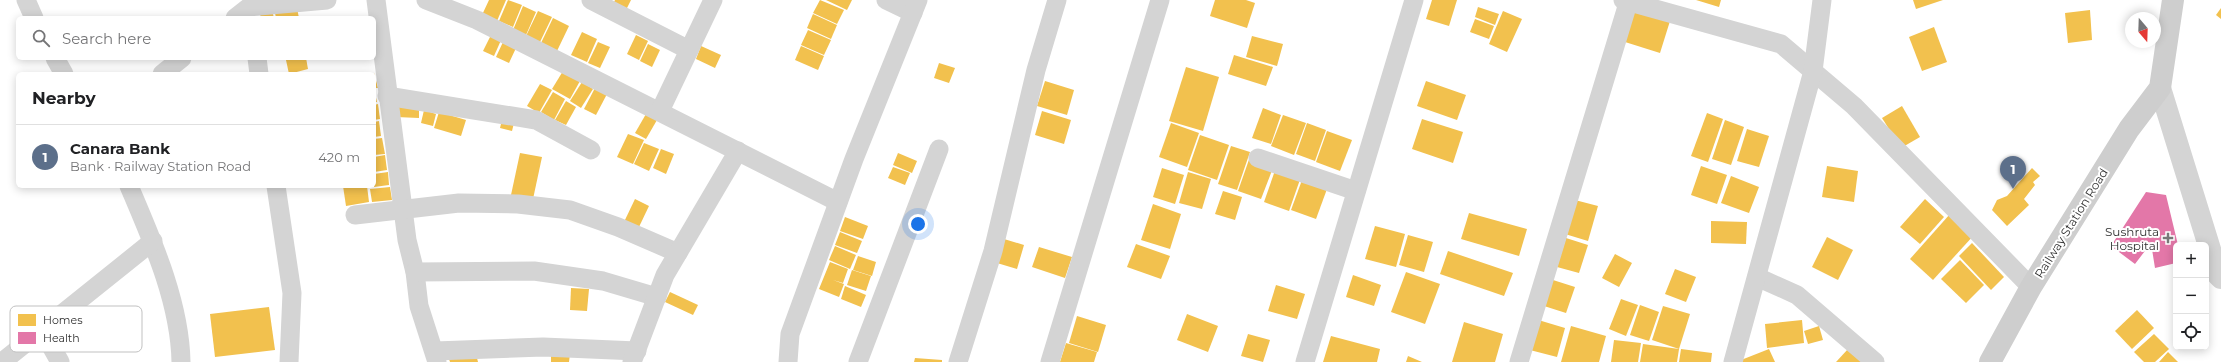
<!DOCTYPE html>
<html lang="en">
<head>
<meta charset="utf-8">
<style>
	:root { --surface:#fff; --page:#f6f6f6; --text:#202124; --muted:#757577; --line:#e0e0e0; --accent:#ea580c }
	body { margin:0; font-family:Montserrat,sans-serif; background:var(--page); color:var(--text) }
	.controls { position:absolute; right:12px; bottom:12px; display:grid; overflow:hidden; border-radius:6px; box-shadow:0 2px 10px #0003 }
	.controls button { width:36px; height:36px; display:grid; place-items:center; padding:0; border:0; border-bottom:1px solid var(--line); background:var(--surface); color:var(--text); font:20px sans-serif }
	.compass { position:absolute; left:2125px; top:12px; width:36px; height:36px; border-radius:50%; background:var(--surface); box-shadow:0 2px 10px #0003; rotate:161deg }
	.you { position:absolute; left:918px; top:224px; width:14px; height:14px; margin:-10px; border:3px solid #fff; border-radius:50%; background:#1a73e8; box-shadow:0 0 0 6px #1a73e833 }
	.badge { display:grid; place-items:center; width:26px; height:26px; border-radius:50%; background:var(--accent); color:#fff; font-size:13px; font-weight:700 }
	.pin { position:absolute; translate:-50% -33px; filter:drop-shadow(0 1px 2px #0008) }
	.pin::after { content:''; position:absolute; top:21px; width:14px; height:12px; background:inherit; clip-path:polygon(0 0,100% 0,50% 100%) }
	.list { margin:0; padding:0; list-style:none }
	h2 { display:flex; justify-content:space-between; align-items:center; height:52px; margin:0; padding:0 16px; font-size:17px }
	h2 small { font-size:13px; font-weight:400; color:var(--muted) }
	.list li { display:grid; grid-template-columns:26px 1fr auto; gap:12px; align-items:center; box-sizing:border-box; height:64px; padding:0 16px; border-top:1px solid var(--line) }
	.list b { display:block; font-size:15px; white-space:nowrap }
	.list p { margin:0; font-size:13px; white-space:nowrap; color:var(--muted) }
	.list em { font-size:13px; font-style:normal; color:var(--muted) }
	.icon { flex:none; width:22px; height:22px; fill:none; stroke:currentColor; stroke-width:2; stroke-linecap:round; stroke-linejoin:round }
	.map { position:relative; flex:none; width:2221px; height:362px; overflow:hidden }
	.search { position:absolute; background:var(--surface); box-shadow:0 2px 10px #0003; left:16px; top:16px; width:360px; height:44px; display:flex; align-items:center; gap:10px; box-sizing:border-box; padding:0 14px; border-radius:6px; color:var(--muted); font-size:15px }
	.panel { position:absolute; background:var(--surface); box-shadow:0 2px 10px #0003; left:16px; top:72px; width:360px; height:116px; border-radius:6px }
	.map>svg:first-child { display:block }
	.homes { fill:#f2c14e }
	.health { fill:#e377a8 }
	.lines { fill:none; stroke-linecap:round; stroke-linejoin:round }
	.minor { stroke:#d4d4d4; stroke-width:19 }
	.tertiary { stroke:#d4d4d4; stroke-width:22 }
	.secondary { stroke:#cecece; stroke-width:22 }
	.poi-dot { fill:#787878; stroke:#fff; stroke-width:1.5 }
	.labels { text-anchor:middle; dominant-baseline:central; stroke-width:4; stroke-linejoin:round; paint-order:stroke }
	.street-label { font-size:12px; fill:#303030; stroke:#fff }
	.poi-label { font-size:12px; fill:#303030; stroke:#fff; text-anchor:end }
	.key { fill:#fff; stroke:#c1c1c1; stroke-width:1 }
	.key-label { font-size:11px; fill:#303030 }
</style>
</head>
<body>
<div class="map">
<svg width="2221" height="362" viewBox="0 0 2221 362">
	<rect width="100%" height="100%" fill="#fff"/>
	<g class="homes">
		<path d="M489 0H506L497 21 482 15Z"/>
		<path d="M508 0 522 5 513 27 499 21Z"/>
		<path d="M615 0H631L626 10 613 4Z"/>
		<path d="M820 0 844 10 837 24 813 13Z"/>
		<path d="M826 0H852L847 10Z"/>
		<path d="M1215 0H1246L1255 3 1247 28 1210 16Z"/>
		<path d="M1432 0H1457L1449 26 1426 19Z"/>
		<path d="M1696 0H1721L1719 7Z"/>
		<path d="M1913 0H1943L1916 9Z"/>
		<path d="M523 6 536 12 526 35 513 30Z"/>
		<path d="M1478 7 1499 14 1495 25 1475 17Z"/>
		<path d="M297 8 299 18H276L275 13Z"/>
		<path d="M2221 8V19L2216 15Z"/>
		<path d="M272 10 274 18H261L260 14Z"/>
		<path d="M1635 10 1670 21 1660 53 1625 42Z"/>
		<path d="M2090 10 2092 40 2068 43 2065 13Z"/>
		<path d="M538 11 552 17 540 42 526 36Z"/>
		<path d="M1503 11 1522 19 1507 52 1489 44Z"/>
		<path d="M813 14 837 25 831 39 807 28Z"/>
		<path d="M553 18 569 26 557 51 541 43Z"/>
		<path d="M1475 19 1494 26 1489 39 1470 32Z"/>
		<path d="M1934 27 1947 62 1922 71 1909 37Z"/>
		<path d="M808 30 831 40 824 55 801 45Z"/>
		<path d="M582 32 597 39 587 62 571 55Z"/>
		<path d="M492 33 502 38 494 56 483 51Z"/>
		<path d="M636 35 648 41 639 60 627 54Z"/>
		<path d="M1252 36 1283 44 1277 66 1246 57Z"/>
		<path d="M503 42 516 48 509 63 496 57Z"/>
		<path d="M598 42 610 47 600 68 588 63Z"/>
		<path d="M648 44 660 50 652 67 640 61Z"/>
		<path d="M701 46 721 55 715 68 696 59Z"/>
		<path d="M801 46 824 56 818 70 795 60Z"/>
		<path d="M1234 55 1273 67 1266 86 1228 74Z"/>
		<path d="M294 58H306L308 69 289 74 286 60Z"/>
		<path d="M939 63 955 68 949 83 934 78Z"/>
		<path d="M1186 67 1219 77 1203 131 1169 121Z"/>
		<path d="M563 71 580 81 570 99 552 89Z"/>
		<path d="M374 73 378 88H374Z"/>
		<path d="M1045 81 1074 90 1067 115 1037 106Z"/>
		<path d="M1426 81 1466 95 1457 120 1417 106Z"/>
		<path d="M582 82 593 89 581 108 570 101Z"/>
		<path d="M540 84 552 90 539 113 527 106Z"/>
		<path d="M595 88 607 94 596 115 584 109Z"/>
		<path d="M374 89 377 102H374Z"/>
		<path d="M553 92 565 99 554 120 541 112Z"/>
		<path d="M566 101 576 107 566 125 555 120Z"/>
		<path d="M378 104 380 119 374 120V105Z"/>
		<path d="M397 105 419 106V118L396 117Z"/>
		<path d="M1902 106 1920 137 1901 148 1882 118Z"/>
		<path d="M505 108 517 111 512 131 500 128Z"/>
		<path d="M1263 108 1281 115 1271 144 1252 138Z"/>
		<path d="M424 110 436 114 433 126 421 123Z"/>
		<path d="M1042 111 1071 120 1064 144 1035 135Z"/>
		<path d="M439 112 466 120 461 136 434 128Z"/>
		<path d="M1707 113 1723 119 1708 162 1691 156Z"/>
		<path d="M646 114 657 120 646 139 635 133Z"/>
		<path d="M1283 115 1306 123 1294 155 1271 146Z"/>
		<path d="M1422 119 1463 132 1453 163 1412 149Z"/>
		<path d="M1725 120 1744 127 1731 165 1712 159Z"/>
		<path d="M379 121 381 136 374 137V122Z"/>
		<path d="M1171 123 1199 133 1187 167 1159 157Z"/>
		<path d="M1307 123 1326 130 1315 161 1296 154Z"/>
		<path d="M1747 129 1769 136 1759 167 1737 161Z"/>
		<path d="M1327 131 1352 140 1340 171 1316 162Z"/>
		<path d="M628 134 644 140 633 164 617 157Z"/>
		<path d="M1200 135 1229 145 1217 180 1188 170Z"/>
		<path d="M382 138 385 154 374 155V139Z"/>
		<path d="M644 143 659 149 649 171 634 164Z"/>
		<path d="M1231 146 1250 152 1237 190 1218 184Z"/>
		<path d="M661 149 674 154 666 174 653 168Z"/>
		<path d="M1252 151 1276 160 1261 199 1238 191Z"/>
		<path d="M520 153 542 157 533 199 511 195Z"/>
		<path d="M898 153 917 161 912 173 893 165Z"/>
		<path d="M385 155 387 170 374 172V157Z"/>
		<path d="M1278 162 1303 171 1289 211 1264 202Z"/>
		<path d="M1701 166 1727 175 1717 204 1691 195Z"/>
		<path d="M1827 166 1858 171 1854 202 1822 197Z"/>
		<path d="M893 167 910 173 905 185 888 178Z"/>
		<path d="M1162 168 1184 175 1175 204 1153 197Z"/>
		<path d="M2032 168 2040 176 2033 182 2035 185 2024 199 2029 205 2007 226 1992 210 1997 200 2007 196Z"/>
		<path d="M388 172 389 185 374 187V174Z"/>
		<path d="M1188 172 1211 179 1202 209 1179 203Z"/>
		<path d="M1731 176 1759 187 1749 213 1721 203Z"/>
		<path d="M1302 180 1327 189 1316 219 1291 210Z"/>
		<path d="M343 186H367L369 202 346 206Z"/>
		<path d="M390 187 392 200 372 202 370 189Z"/>
		<path d="M1223 191 1242 197 1235 220 1215 214Z"/>
		<path d="M635 199 649 206 638 229 624 222Z"/>
		<path d="M1925 199 1944 217 1920 244 1900 227Z"/>
		<path d="M1575 200 1598 206 1588 241 1565 234Z"/>
		<path d="M1153 204 1181 214 1170 249 1141 240Z"/>
		<path d="M1469 213 1527 229 1519 256 1461 239Z"/>
		<path d="M1950 214 1974 235 1933 280 1910 259Z"/>
		<path d="M845 217 868 226 863 239 840 231Z"/>
		<path d="M1711 221 1747 222 1746 244 1711 243Z"/>
		<path d="M1375 226 1405 234 1396 267 1365 259Z"/>
		<path d="M840 232 862 241 857 253 835 245Z"/>
		<path d="M1408 235 1433 242 1424 272 1399 265Z"/>
		<path d="M1827 237 1853 250 1838 280 1812 267Z"/>
		<path d="M1566 238 1588 245 1579 273 1557 267Z"/>
		<path d="M1004 239 1024 245 1017 269 997 263Z"/>
		<path d="M1972 243 2004 277 1991 290 1959 256Z"/>
		<path d="M1136 244 1170 256 1161 279 1127 267Z"/>
		<path d="M835 246 856 255 850 269 829 260Z"/>
		<path d="M1039 247 1072 257 1065 278 1032 267Z"/>
		<path d="M1448 251 1513 273 1504 296 1440 274Z"/>
		<path d="M1615 254 1632 263 1619 287 1602 278Z"/>
		<path d="M858 256 876 262 872 276 853 270Z"/>
		<path d="M1960 260 1984 285 1966 303 1941 279Z"/>
		<path d="M830 262 848 269 843 283 833 280 844 284 839 297 819 289Z"/>
		<path d="M1675 269 1696 277 1686 302 1665 294Z"/>
		<path d="M852 270 871 276 866 291 847 285Z"/>
		<path d="M1406 272 1440 284 1425 324 1391 312Z"/>
		<path d="M1353 275 1381 285 1374 306 1346 297Z"/>
		<path d="M1553 280 1575 287 1566 313 1544 306Z"/>
		<path d="M1276 285 1305 294 1297 319 1268 311Z"/>
		<path d="M845 286 866 295 861 307 841 299Z"/>
		<path d="M571 288 589 289 587 311 570 310Z"/>
		<path d="M670 292 698 305 693 315 665 302Z"/>
		<path d="M1621 299 1638 305 1626 336 1609 329Z"/>
		<path d="M1640 305 1659 312 1649 341 1630 335Z"/>
		<path d="M1663 306 1690 314 1679 349 1652 340Z"/>
		<path d="M269 307 275 350 215 357 210 314Z"/>
		<path d="M2137 310 2154 328 2132 349 2115 331Z"/>
		<path d="M1187 314 1218 326 1208 352 1177 340Z"/>
		<path d="M1077 316 1106 325 1098 352 1069 343Z"/>
		<path d="M1535 319 1565 328 1557 357 1526 349Z"/>
		<path d="M1802 320 1804 343 1767 348 1765 324Z"/>
		<path d="M1464 322 1503 334 1495 362H1452Z"/>
		<path d="M1571 326 1606 336 1599 362H1561Z"/>
		<path d="M1819 326 1823 340 1808 344 1804 331Z"/>
		<path d="M1248 334 1270 340 1263 362 1241 356Z"/>
		<path d="M2154 334 2169 349 2155 362H2144L2134 352Z"/>
		<path d="M1331 336 1380 349 1377 362H1323Z"/>
		<path d="M1614 340 1641 343 1638 362H1611Z"/>
		<path d="M1066 343 1097 352 1094 362H1060Z"/>
		<path d="M1643 344 1679 349 1677 362H1640Z"/>
		<path d="M1681 349 1712 353 1711 362H1679Z"/>
		<path d="M1769 349 1775 362H1736Z"/>
		<path d="M1848 349 1862 362H1836Z"/>
		<path d="M2168 352 2178 362H2159Z"/>
		<path d="M551 353 570 354 569 362H551Z"/>
		<path d="M476 354 478 362H450L449 359Z"/>
		<path d="M1408 356 1422 362H1406Z"/>
		<path d="M915 358 942 360V362H914Z"/>
	</g>
	<path class="health" d="M2146 192 2166 195 2178 245H2176V263L2155 268 2151 243 2135 264 2111 246Z"/>
	<g class="lines">
		<g class="minor">
			<path d="M26 0 34 18"/>
			<path d="M376 0 407 240 415 272 419 306 437 362"/>
			<path d="M426 0 477 20 838 202"/>
			<path d="M591 0 689 50"/>
			<path d="M886 0 913 13"/>
			<path d="M1623 0 1781 44 1854 106 2031 287"/>
			<path d="M235 18 249 7 327 0"/>
			<path d="M55 58 64 74"/>
			<path d="M257 58 259 74"/>
			<path d="M162 74 182 58"/>
			<path d="M387 96 536 120 591 150"/>
			<path d="M660 111 713 0"/>
			<path d="M1258 158 1356 191"/>
			<path d="M129 186C152 240 180 302 181 362"/>
			<path d="M276 186 292 293 289 362"/>
			<path d="M355 215 459 203 518 204 570 210 618 227 678 253"/>
			<path d="M415 272 534 271 603 281 657 297"/>
			<path d="M1757 277 1797 295 1875 362"/>
			<path d="M42 330 60 362"/>
			<path d="M435 351 543 347 637 351"/>
			<path d="M2 362 153 241"/>
			<path d="M632 362 665 275 738 151"/>
			<path d="M788 362 790 334 854 159 918 0"/>
			<path d="M858 362 939 149"/>
			<path d="M958 362 993 251 1036 70 1057 0"/>
			<path d="M1050 362 1160 0"/>
			<path d="M1305 362 1414 0"/>
			<path d="M1519 362 1629 0"/>
			<path d="M1733 362 1813 71 1822 0"/>
		</g>
		<path class="tertiary" d="M2160 88 2218 275 2221 278"/>
		<path class="secondary" d="M1990 362 2031 287 2129 129 2160 88 2173 0"/>
	</g>
	<path class="poi-dot" d="M2166 232h4v4h4v4h-4v4h-4v-4h-4v-4h4z"/>
	<g class="labels">
		<g class="street-label">
			<text transform="translate(2071 223) rotate(-58)">Railway Station Road</text>
		</g>
		<g class="poi-label">
			<text x="2159" y="231">Sushruta<tspan x="2159" dy="14">Hospital</tspan></text>
		</g>
	</g>
	<rect x="10" y="306" width="132" height="46" rx="6" class="key"/>
	<rect x="18" y="314" width="18" height="12" fill="#f2c14e"/>
	<rect x="18" y="332" width="18" height="12" fill="#e377a8"/>
	<g class="key-label">
		<text x="43" y="324">Homes</text>
		<text x="43" y="342">Health</text>
	</g>
</svg>
<div class="controls">
<button>+</button>
<button>−</button>
<button><svg class="icon" aria-label="locate" viewBox="0 0 24 24"><circle cx="12" cy="12" r="6"/><path d="M12 2v4M12 18v4M2 12h4M18 12h4"/></svg></button>
</div>
<svg class="compass" viewBox="-18 -18 36 36"><path d="M0-13l5 13h-10z" fill="#e53935"/><path d="M0 13l5-13h-10z" fill="#757577"/></svg>
<div class="you"></div>
<div class="pin badge" style="left:2013px;top:189px;background:#5c6f8a">1</div>
<div class="search"><svg class="icon" aria-label="search" viewBox="0 0 24 24"><circle cx="10" cy="10" r="6"/><path d="M15 15l6 6"/></svg>Search here</div>
<section class="panel">
<h2>Nearby<small></small></h2>
<ul class="list">
<li><span class="badge" style="background:#5c6f8a">1</span><div><b>Canara Bank</b><p>Bank · Railway Station Road</p></div><em>420 m</em></li>
</ul>
</section>
</div>
</body>
</html>
